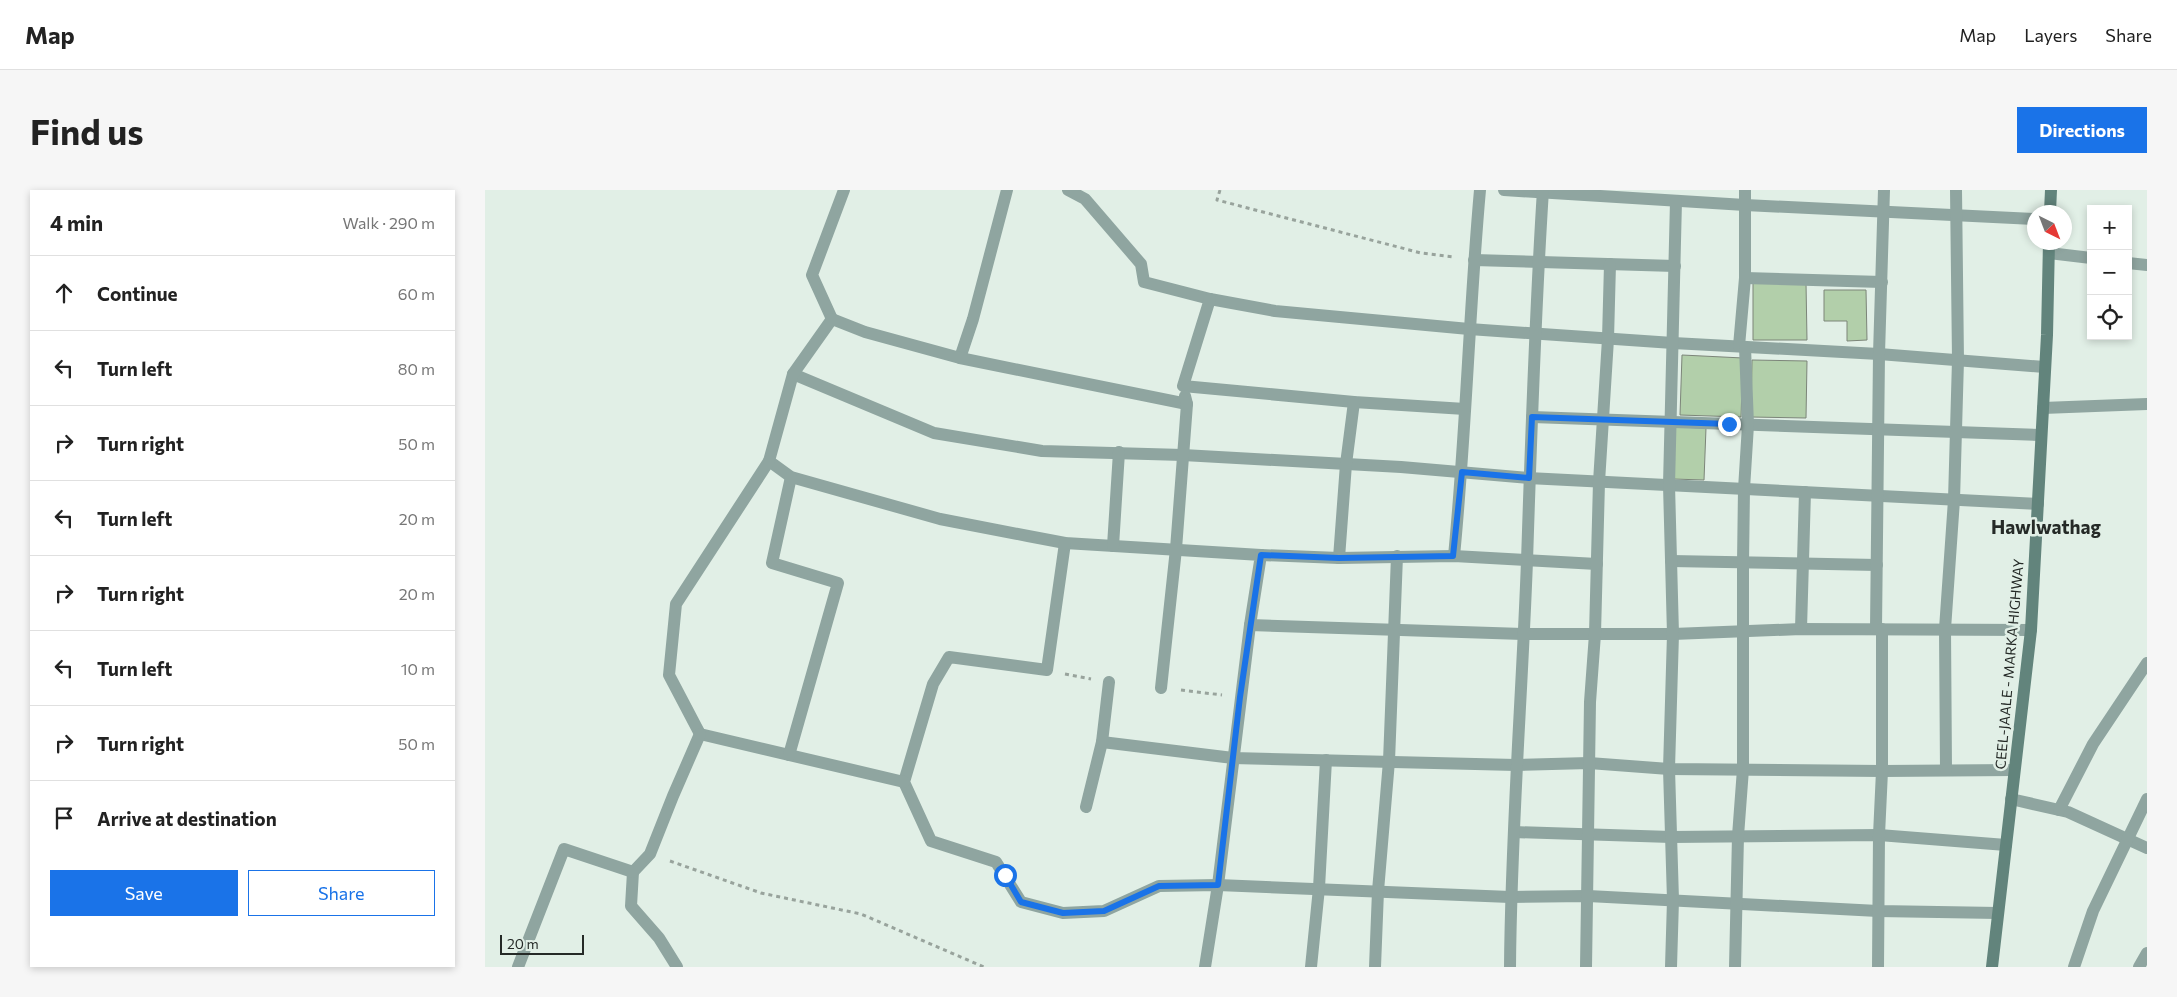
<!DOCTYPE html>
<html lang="en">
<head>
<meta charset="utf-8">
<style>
	:root { --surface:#fff; --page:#f6f6f6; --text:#222; --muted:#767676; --line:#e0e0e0; --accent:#1a73e8 }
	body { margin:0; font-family:Commissioner,sans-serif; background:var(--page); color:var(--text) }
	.controls { position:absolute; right:15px; top:15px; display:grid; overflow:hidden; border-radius:0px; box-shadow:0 2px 8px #0003 }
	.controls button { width:45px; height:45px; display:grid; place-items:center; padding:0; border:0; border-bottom:1px solid var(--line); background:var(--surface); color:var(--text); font:25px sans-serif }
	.compass { position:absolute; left:1542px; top:15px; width:45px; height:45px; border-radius:50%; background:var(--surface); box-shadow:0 2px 8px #0003; rotate:138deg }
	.scale { position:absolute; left:15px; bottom:12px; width:84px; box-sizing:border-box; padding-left:5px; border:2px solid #252a27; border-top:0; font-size:14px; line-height:18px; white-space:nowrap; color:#252a27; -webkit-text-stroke:4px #e1efe6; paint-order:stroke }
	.stop { position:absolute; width:15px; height:15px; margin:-11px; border:4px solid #1a73e8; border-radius:50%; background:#fff }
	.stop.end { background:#1a73e8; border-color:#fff; box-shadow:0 1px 5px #0008 }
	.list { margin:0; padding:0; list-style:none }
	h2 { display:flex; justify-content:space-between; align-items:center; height:65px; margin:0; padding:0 20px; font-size:21px }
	h2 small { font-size:16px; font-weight:400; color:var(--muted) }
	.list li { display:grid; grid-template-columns:32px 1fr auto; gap:15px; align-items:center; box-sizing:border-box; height:75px; padding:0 20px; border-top:1px solid var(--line) }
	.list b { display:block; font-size:19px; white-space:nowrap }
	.list em { font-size:16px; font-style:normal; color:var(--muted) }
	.actions { display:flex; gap:10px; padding:15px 20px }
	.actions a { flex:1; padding:11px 0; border:1px solid var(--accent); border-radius:0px; text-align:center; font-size:18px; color:var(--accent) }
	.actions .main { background:var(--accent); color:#fff }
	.icon { flex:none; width:28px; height:28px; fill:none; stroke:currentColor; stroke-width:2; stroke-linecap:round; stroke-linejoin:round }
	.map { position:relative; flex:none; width:1662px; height:777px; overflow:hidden; border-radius:0px }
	header { display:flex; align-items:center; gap:30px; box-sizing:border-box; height:70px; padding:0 25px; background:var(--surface); border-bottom:1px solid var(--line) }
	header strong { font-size:24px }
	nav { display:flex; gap:28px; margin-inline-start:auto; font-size:18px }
	.intro { display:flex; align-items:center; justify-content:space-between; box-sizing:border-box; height:120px; padding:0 30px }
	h1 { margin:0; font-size:35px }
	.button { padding:12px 22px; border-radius:0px; background:var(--accent); color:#fff; font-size:18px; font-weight:700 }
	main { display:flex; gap:30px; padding:0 30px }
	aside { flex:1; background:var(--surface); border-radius:0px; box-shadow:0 2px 8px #0003 }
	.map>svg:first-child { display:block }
	.building { fill:#b2cfaa; stroke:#7c8579 }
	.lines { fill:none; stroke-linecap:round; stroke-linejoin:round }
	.path { stroke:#98a39c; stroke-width:3; stroke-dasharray:4 4; stroke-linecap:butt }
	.street { stroke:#8fa5a0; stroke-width:12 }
	.secondary { stroke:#62847c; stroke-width:12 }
	.route { stroke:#1a73e8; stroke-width:6 }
	.labels { text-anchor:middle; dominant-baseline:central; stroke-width:5; stroke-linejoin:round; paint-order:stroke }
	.street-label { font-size:14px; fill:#252a27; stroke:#e1efe6 }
	.district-label { font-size:19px; font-weight:bold; fill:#252a27; stroke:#e1efe6 }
</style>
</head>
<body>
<header>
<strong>Map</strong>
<nav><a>Map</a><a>Layers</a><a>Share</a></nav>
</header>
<div class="intro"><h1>Find us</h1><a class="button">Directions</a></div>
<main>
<aside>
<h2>4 min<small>Walk · 290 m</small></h2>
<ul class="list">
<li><svg class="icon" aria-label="ahead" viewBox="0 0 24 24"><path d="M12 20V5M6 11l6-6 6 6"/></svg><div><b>Continue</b></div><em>60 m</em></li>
<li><svg class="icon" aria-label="left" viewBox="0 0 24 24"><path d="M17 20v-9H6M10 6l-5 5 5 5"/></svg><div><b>Turn left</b></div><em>80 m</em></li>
<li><svg class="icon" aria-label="right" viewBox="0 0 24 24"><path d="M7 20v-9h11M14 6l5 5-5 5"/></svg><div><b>Turn right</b></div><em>50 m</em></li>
<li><svg class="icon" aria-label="left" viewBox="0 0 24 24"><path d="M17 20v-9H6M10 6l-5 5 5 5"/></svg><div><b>Turn left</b></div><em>20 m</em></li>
<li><svg class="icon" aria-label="right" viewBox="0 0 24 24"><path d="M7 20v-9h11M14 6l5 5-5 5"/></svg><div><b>Turn right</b></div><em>20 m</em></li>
<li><svg class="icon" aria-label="left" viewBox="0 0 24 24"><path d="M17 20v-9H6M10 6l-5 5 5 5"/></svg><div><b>Turn left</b></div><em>10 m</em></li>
<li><svg class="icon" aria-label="right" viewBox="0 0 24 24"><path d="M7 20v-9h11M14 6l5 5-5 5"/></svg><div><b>Turn right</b></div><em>50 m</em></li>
<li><svg class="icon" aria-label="arrive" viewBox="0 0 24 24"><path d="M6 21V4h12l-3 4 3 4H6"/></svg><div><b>Arrive at destination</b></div></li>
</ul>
<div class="actions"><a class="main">Save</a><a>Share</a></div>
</aside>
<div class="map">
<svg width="1662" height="777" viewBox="0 0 1662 777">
	<rect width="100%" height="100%" fill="#e1efe6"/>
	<g class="building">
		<path d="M1268 93H1321L1322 150H1268Z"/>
		<path d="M1339 100H1381L1382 150 1362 151V131H1339Z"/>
		<path d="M1197 165 1258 168 1256 227 1195 225Z"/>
		<path d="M1267 170 1322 171 1321 228 1266 227Z"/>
		<path d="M1190 237 1221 238 1219 290 1188 289Z"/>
	</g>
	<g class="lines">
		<g class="path">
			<path d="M735 0 732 10 936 63 969 67"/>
			<path d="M580 484 606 489"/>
			<path d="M696 500 737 505"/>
			<path d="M185 671 276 703 376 724 499 777"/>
		</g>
		<g class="street">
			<path d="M583 0 600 9 656 74 659 92 725 109 790 121 984 139 1188 153 1394 164 1559 177"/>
			<path d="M1019 0 1260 15 1550 29"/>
			<path d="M1564 63 1606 68"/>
			<path d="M989 70 1190 76"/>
			<path d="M1643 73 1662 75"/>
			<path d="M1260 88 1397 92"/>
			<path d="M725 109 698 196 869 212 980 219"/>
			<path d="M347 129 327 85 359 0"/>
			<path d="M1254 156 1260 88V0"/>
			<path d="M475 168 488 129 522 0"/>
			<path d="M308 184 449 243 557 261 698 265 916 277 1043 288 1553 314"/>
			<path d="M702 214 475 168 380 142 347 129 308 184 284 271 306 287 455 329 543 346 580 353 776 365 765 435 1038 444H1188L1316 439 1546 440"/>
			<path d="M1558 218 1662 214"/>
			<path d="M1047 227 1556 245"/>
			<path d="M580 353 562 480 464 467 448 494 419 592 446 651 511 672 536 712 578 723 619 721 674 696 733 695 1025 707 1103 706 1393 721 1513 723"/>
			<path d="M628 356 634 262"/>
			<path d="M776 365 854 368 969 366 1112 374"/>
			<path d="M969 366C981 244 984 122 995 0"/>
			<path d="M854 368 861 274 869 212"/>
			<path d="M1186 371 1392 375"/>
			<path d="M1316 439 1320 302"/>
			<path d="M1391 439 1394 164 1399 0"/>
			<path d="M676 498 691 359 702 214 700 206"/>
			<path d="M215 544 184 485 191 414 284 271"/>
			<path d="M215 544 419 592"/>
			<path d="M617 552 748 568 1031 575 1104 573 1184 579 1397 581 1529 580"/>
			<path d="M304 565 353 393 287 373 306 287"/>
			<path d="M1461 580 1460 439 1469 310 1473 170 1471 0"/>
			<path d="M1526 609 1583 622 1662 658"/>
			<path d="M601 617 617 552 624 492"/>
			<path d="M1574 620 1608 554 1662 473"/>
			<path d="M1029 642 1186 647 1394 645 1521 655"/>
			<path d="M148 682 146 716 174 748 192 777"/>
			<path d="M33 777 79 659 148 682 165 664 188 606 215 544"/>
			<path d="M720 777 733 695 765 435"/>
			<path d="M826 777 834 698 841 570"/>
			<path d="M890 777 893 701 904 571 912 366"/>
			<path d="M1025 777C1026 641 1037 506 1042 371 1046 247 1050 124 1058 0"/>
			<path d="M1101 777 1105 512 1110 444 1114 292 1123 149 1125 74"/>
			<path d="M1186 777 1188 710 1184 579 1188 444 1184 295 1191 11"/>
			<path d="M1250 777 1253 646 1258 579V373L1259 299 1263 235 1260 157"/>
			<path d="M1393 777 1394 645 1397 581V439"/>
			<path d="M1589 777 1608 721 1662 609"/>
			<path d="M1654 777 1662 763"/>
		</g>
		<g class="secondary">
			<path d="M1565 22 1566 0"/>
			<path d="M1507 777 1546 440 1562 145 1564 52"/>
		</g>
	</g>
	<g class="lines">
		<path class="route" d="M520 685 536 712 578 723 619 721 674 696 733 695 755 507 776 365 854 368 968 366 977 282 1044 288 1047 227 1244 234"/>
	</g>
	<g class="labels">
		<g class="street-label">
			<text transform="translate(1524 474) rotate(-85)">CEEL-JAALE - MARKA HIGHWAY</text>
		</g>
		<g class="district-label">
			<text x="1561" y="336">Hawlwathag</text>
		</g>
	</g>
</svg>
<div class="controls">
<button>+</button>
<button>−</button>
<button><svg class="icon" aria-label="locate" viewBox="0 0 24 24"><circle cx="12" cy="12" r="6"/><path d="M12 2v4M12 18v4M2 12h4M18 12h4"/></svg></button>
</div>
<svg class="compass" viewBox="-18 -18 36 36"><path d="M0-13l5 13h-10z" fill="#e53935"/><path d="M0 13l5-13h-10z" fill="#767676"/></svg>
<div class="scale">20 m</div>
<div class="stop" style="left:520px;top:685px"></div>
<div class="stop end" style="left:1244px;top:234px"></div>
</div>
</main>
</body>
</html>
